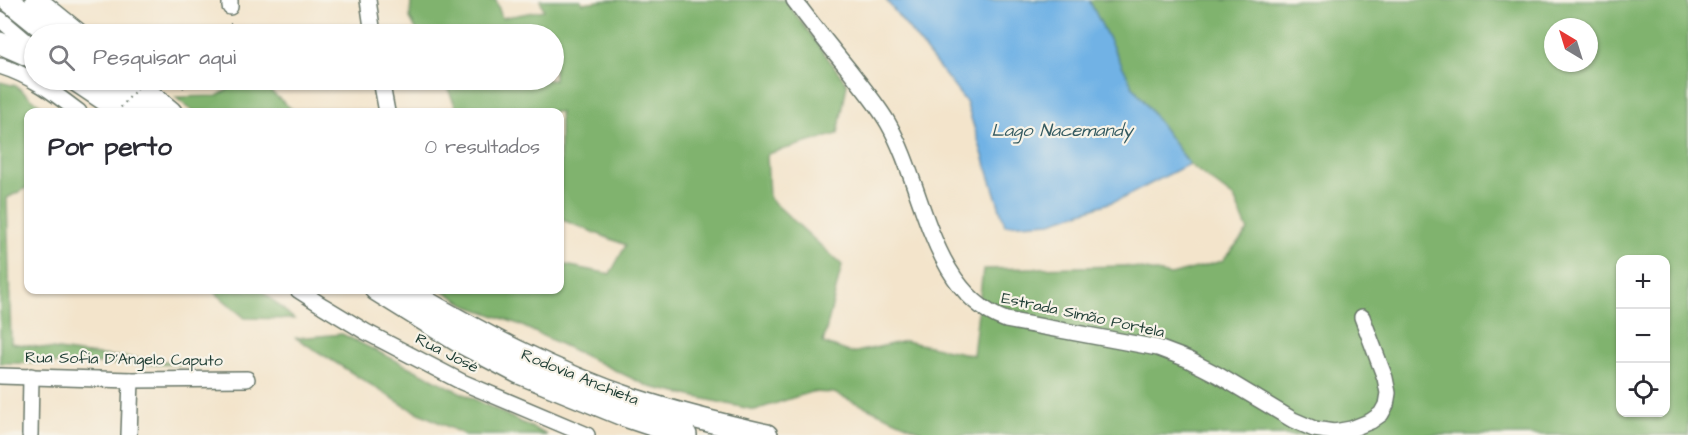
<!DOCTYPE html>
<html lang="pt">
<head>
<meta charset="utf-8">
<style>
	:root { --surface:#fff; --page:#f2f2f3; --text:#2b2b33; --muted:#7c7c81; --line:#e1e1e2 }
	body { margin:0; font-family:"Architects Daughter",sans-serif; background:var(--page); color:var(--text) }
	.controls { position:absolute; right:18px; bottom:18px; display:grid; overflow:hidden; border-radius:12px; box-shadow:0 2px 4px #0004 }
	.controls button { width:54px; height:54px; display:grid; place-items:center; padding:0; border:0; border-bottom:2px solid var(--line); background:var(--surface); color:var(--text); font:30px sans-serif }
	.compass { position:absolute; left:1544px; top:18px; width:54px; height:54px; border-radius:50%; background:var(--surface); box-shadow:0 2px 4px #0004; rotate:322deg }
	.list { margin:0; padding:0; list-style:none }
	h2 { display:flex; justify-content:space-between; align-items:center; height:78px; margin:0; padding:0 24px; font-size:26px }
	h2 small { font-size:20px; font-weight:400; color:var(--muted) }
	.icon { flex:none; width:33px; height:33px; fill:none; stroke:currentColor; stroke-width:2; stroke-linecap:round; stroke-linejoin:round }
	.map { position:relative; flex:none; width:1688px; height:435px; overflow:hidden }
	.search { position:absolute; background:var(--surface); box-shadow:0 2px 4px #0004; left:24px; top:24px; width:540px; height:66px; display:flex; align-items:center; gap:15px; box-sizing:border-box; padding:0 21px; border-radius:33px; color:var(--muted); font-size:22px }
	.panel { position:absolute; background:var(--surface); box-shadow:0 2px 4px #0004; left:24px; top:108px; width:540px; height:186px; border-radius:12px }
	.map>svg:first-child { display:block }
	.forest { fill:#80b36e; stroke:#507851; stroke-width:1.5; fill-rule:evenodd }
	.water { fill:#71b2e5; stroke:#48788c; stroke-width:1.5 }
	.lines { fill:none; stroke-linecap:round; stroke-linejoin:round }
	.minor-casing { stroke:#697769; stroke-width:18 }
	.highway-casing { stroke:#697769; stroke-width:24 }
	.path { stroke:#697769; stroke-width:2; stroke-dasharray:1.5 4.5; stroke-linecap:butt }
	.minor { stroke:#fff; stroke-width:15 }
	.highway { stroke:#fff; stroke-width:21 }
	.path-bridge { stroke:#697769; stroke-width:2; stroke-dasharray:1.5 4.5; stroke-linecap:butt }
	.labels { text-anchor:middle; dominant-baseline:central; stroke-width:4.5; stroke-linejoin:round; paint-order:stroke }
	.street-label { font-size:16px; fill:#1f3d34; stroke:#f7f3e8 }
	.water-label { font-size:18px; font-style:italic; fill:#345a60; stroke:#f7f3e8 }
</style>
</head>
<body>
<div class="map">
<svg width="1688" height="435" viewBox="0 0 1688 435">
	<rect width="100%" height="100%" fill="#f7f3e8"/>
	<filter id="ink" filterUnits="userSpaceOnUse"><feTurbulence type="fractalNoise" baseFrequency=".0167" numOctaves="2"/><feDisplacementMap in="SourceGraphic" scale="12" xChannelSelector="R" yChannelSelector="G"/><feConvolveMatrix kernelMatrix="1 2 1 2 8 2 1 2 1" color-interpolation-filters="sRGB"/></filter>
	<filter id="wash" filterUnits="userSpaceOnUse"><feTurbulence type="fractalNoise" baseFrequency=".008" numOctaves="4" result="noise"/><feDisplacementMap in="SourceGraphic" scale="24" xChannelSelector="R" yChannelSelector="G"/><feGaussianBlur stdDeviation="1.35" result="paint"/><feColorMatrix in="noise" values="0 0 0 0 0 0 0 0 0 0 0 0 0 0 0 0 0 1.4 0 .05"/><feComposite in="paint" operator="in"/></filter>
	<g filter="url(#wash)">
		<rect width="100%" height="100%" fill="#f3e4cb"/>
		<g class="forest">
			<path d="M411 0H496L502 18 544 10 540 0H581L582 3 611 0H785L847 84 838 134 767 154 769 198 842 265 823 343 852 353 905 341 973 355 983 269 1126 266 1171 275 1222 261 1248 231 1234 198 1189 164 1132 85 1089 0H1688V435H941L925 433 834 393 811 392 755 410 650 387 518 324 468 306 442 290H560V264L610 274 626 245 560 219V112H460L456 107 444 80H554V34H419L410 19ZM1553 27H1589V63H1553ZM1620 260H1666V412H1620Z"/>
			<path d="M244 80H257L295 112H194L175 97 217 96Z"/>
			<path d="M0 82 16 86 49 112H28V187L7 198 11 343 79 353 208 365 0 363Z"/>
			<path d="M212 290H261L294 319 245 318Z"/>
			<path d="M342 334 547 435H465L405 406 296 338Z"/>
		</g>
		<path class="water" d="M886 0H1089L1132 85 1189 164 1121 199 1051 222 1005 225 966 102Z"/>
	</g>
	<g filter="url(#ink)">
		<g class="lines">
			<defs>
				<g id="minor">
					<path d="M368 0 373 34"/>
					<path d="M794 0C812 24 831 48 850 71 863 88 877 104 888 123 924 185 930 292 1006 320L1158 348 1187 359 1218 375 1293 420 1314 429 1334 432 1351 429 1371 421 1381 414 1386 405 1388 393 1385 378 1362 317"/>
					<path d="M230 7V0"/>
					<path d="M0 19 34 48"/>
					<path d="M0 66C32 76 53 92 79 112"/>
					<path d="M381 80 387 112"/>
					<path d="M298 290 323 306 366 332 462 382 587 435"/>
					<path d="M0 376 131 380 247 379"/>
					<path d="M30 435 31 376"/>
					<path d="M129 435 131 380"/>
				</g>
				<g id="highway">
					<path d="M8 0 50 34"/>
					<path d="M36 0 78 34"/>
					<path d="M0 43 34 58"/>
					<path d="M75 80 123 112"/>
					<path d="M104 80 144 112"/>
					<path d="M132 80 171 112"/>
					<path d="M376 290 458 341 519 373 625 416 664 429 686 435"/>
					<path d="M406 290C479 333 553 373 635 400 678 414 723 425 767 435"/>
				</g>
			</defs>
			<use href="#minor" class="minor-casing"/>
			<use href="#highway" class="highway-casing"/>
			<g class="path">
				<path d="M223 34 234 20"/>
				<path d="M173 80 184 88 190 80"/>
				<path d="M423 345 453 359"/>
			</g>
			<use href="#minor" class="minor"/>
			<use href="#highway" class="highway"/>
			<path class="path-bridge" d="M117 112 144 80"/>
		</g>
	</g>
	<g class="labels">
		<g class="street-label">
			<text transform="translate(1083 315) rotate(12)">Estrada Simão Portela</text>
			<text transform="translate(447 353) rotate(27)">Rua José</text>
			<text transform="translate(124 359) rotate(1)">Rua Sofia D'Angelo Caputo</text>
			<text transform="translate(580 377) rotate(22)">Rodovia Anchieta</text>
		</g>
		<g class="water-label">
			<text x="1062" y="130">Lago Nacemandy</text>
		</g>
	</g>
</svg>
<div class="controls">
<button>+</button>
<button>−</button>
<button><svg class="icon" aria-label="locate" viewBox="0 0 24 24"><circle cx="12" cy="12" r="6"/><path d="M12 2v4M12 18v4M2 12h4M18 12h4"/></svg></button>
</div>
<svg class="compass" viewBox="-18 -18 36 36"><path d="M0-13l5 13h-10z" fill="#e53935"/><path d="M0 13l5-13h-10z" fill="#7c7c81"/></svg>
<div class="search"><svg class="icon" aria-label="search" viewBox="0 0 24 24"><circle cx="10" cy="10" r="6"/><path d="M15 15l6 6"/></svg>Pesquisar aqui</div>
<section class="panel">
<h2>Por perto<small>0 resultados</small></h2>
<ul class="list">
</ul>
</section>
</div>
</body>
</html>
